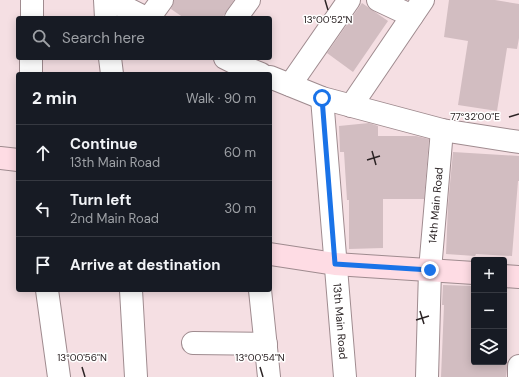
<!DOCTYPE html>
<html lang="en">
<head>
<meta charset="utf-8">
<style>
	:root { --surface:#171b24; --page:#20242c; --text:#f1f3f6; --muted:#9ea1a6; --line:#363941 }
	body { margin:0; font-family:"DM Sans",sans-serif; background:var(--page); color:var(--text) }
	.controls { position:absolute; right:12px; bottom:12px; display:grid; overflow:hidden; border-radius:4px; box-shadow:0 2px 10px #0003 }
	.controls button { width:36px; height:36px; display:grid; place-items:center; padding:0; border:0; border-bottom:1px solid var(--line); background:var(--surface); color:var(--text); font:20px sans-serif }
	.stop { position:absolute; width:12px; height:12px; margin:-9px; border:3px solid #1a73e8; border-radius:50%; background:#fff }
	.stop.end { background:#1a73e8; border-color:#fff; box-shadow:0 1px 4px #0008 }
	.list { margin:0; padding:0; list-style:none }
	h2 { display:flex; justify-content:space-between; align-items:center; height:52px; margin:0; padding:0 16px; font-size:17px }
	h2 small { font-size:13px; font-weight:400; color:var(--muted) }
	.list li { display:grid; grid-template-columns:26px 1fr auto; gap:12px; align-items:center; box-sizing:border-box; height:56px; padding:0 16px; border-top:1px solid var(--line) }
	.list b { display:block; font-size:15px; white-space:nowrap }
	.list p { margin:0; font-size:13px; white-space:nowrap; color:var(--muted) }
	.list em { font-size:13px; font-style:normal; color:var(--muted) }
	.icon { flex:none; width:22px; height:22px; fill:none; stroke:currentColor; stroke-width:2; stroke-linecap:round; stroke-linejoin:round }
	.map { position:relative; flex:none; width:519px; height:377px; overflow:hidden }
	.search { position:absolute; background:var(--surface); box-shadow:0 2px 10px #0003; left:16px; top:16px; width:256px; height:44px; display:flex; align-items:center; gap:10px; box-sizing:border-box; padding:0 14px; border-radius:4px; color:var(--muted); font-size:15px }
	.panel { position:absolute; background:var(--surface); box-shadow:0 2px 10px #0003; left:16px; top:72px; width:256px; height:220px; border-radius:4px }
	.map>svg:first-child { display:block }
	.building { fill:#d2bdc1 }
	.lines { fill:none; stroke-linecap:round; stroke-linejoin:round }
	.street-casing { stroke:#9f8b8f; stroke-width:24 }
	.secondary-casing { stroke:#9f8b8f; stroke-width:24 }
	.street { stroke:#fff; stroke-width:22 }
	.secondary { stroke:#fedce4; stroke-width:22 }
	.route { stroke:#1a73e8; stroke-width:5 }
	.ticks { fill:none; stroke:#2c2425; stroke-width:1.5 }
	.labels { text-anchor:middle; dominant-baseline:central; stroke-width:3; stroke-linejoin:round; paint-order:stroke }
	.street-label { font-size:11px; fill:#2c2425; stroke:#fff }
	.ticks-label { font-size:10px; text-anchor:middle; fill:#2c2425; stroke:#fff; stroke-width:3; stroke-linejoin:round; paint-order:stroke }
</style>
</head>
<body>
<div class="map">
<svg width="519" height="377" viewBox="0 0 519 377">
	<rect width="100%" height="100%" fill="#f5dfe3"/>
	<g class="building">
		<path d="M174 0H234L222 18H184L171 9Z"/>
		<path d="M449 0H495L519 4V38L517 49 507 48 497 111 458 105 468 41 444 37Z"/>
		<path d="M362 3 388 21 353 72 327 53Z"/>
		<path d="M369 123 378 126V136H416L429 139 424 199H383V248L349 249V200H347L344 152H340L339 126Z"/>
		<path d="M453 152 519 156V181H518L512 256 476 254 475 256 446 254 448 205Z"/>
		<path d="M443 285 474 286V362H508L506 377H441L444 305H442Z"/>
	</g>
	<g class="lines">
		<defs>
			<g id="street">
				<path d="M105 0 106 18"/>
				<path d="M110 0 146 18"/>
				<path d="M378 0 412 16"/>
				<path d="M32 18V0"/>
				<path d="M149 18 162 0"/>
				<path d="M236 18 249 0"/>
				<path d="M110 58 112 74"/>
				<path d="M225 58 241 66 261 74"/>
				<path d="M31 74V58"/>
				<path d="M270 77 322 98 442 130 519 142"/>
				<path d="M290 85 349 0"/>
				<path id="s1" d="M322 98 345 377"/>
				<path d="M351 106 423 0"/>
				<path d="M47 290 59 377"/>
				<path d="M131 290 136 377"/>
				<path d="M260 290 269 377"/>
				<path d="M193 343 266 344"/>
				<path id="s2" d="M427 377 430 270 442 130"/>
				<path d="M519 377V366"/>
			</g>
			<g id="secondary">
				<path d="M0 158 18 160"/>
				<path d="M270 254 335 264 474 273"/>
				<path d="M504 276 519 277"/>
			</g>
		</defs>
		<use href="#street" class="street-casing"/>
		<use href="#secondary" class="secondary-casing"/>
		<use href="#street" class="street"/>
		<use href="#secondary" class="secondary"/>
	</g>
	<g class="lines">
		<path class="route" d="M322 98 335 264 430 270"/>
	</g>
	<path class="ticks" d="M325 0 328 10M509 117 519 114M372 151 376 165M367 160 380 156M420 311 424 324M416 320 429 316M82 367 85 377M260 367 263 377"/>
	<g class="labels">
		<g class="street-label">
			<text stroke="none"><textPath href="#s2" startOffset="172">14th Main Road</textPath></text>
			<text stroke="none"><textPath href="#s1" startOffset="224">13th Main Road</textPath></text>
		</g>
	</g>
	<g class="ticks-label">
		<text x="328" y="23">13°00'52"N</text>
		<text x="475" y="120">77°32'00"E</text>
		<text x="82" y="361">13°00'56"N</text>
		<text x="260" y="361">13°00'54"N</text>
	</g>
</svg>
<div class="controls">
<button>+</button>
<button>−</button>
<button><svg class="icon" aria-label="layers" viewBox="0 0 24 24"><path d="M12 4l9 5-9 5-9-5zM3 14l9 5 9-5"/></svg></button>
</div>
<div class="stop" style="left:322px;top:98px"></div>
<div class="stop end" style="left:430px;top:270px"></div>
<div class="search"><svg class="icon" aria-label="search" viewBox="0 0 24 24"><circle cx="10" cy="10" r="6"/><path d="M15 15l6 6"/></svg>Search here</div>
<section class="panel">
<h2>2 min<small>Walk · 90 m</small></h2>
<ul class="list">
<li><svg class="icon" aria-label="ahead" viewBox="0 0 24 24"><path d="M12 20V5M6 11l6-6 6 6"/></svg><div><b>Continue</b><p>13th Main Road</p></div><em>60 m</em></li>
<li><svg class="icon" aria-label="left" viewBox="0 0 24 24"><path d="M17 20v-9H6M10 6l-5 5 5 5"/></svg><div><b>Turn left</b><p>2nd Main Road</p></div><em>30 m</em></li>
<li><svg class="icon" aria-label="arrive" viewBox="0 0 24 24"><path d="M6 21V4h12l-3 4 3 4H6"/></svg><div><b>Arrive at destination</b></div></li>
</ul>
</section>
</div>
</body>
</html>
